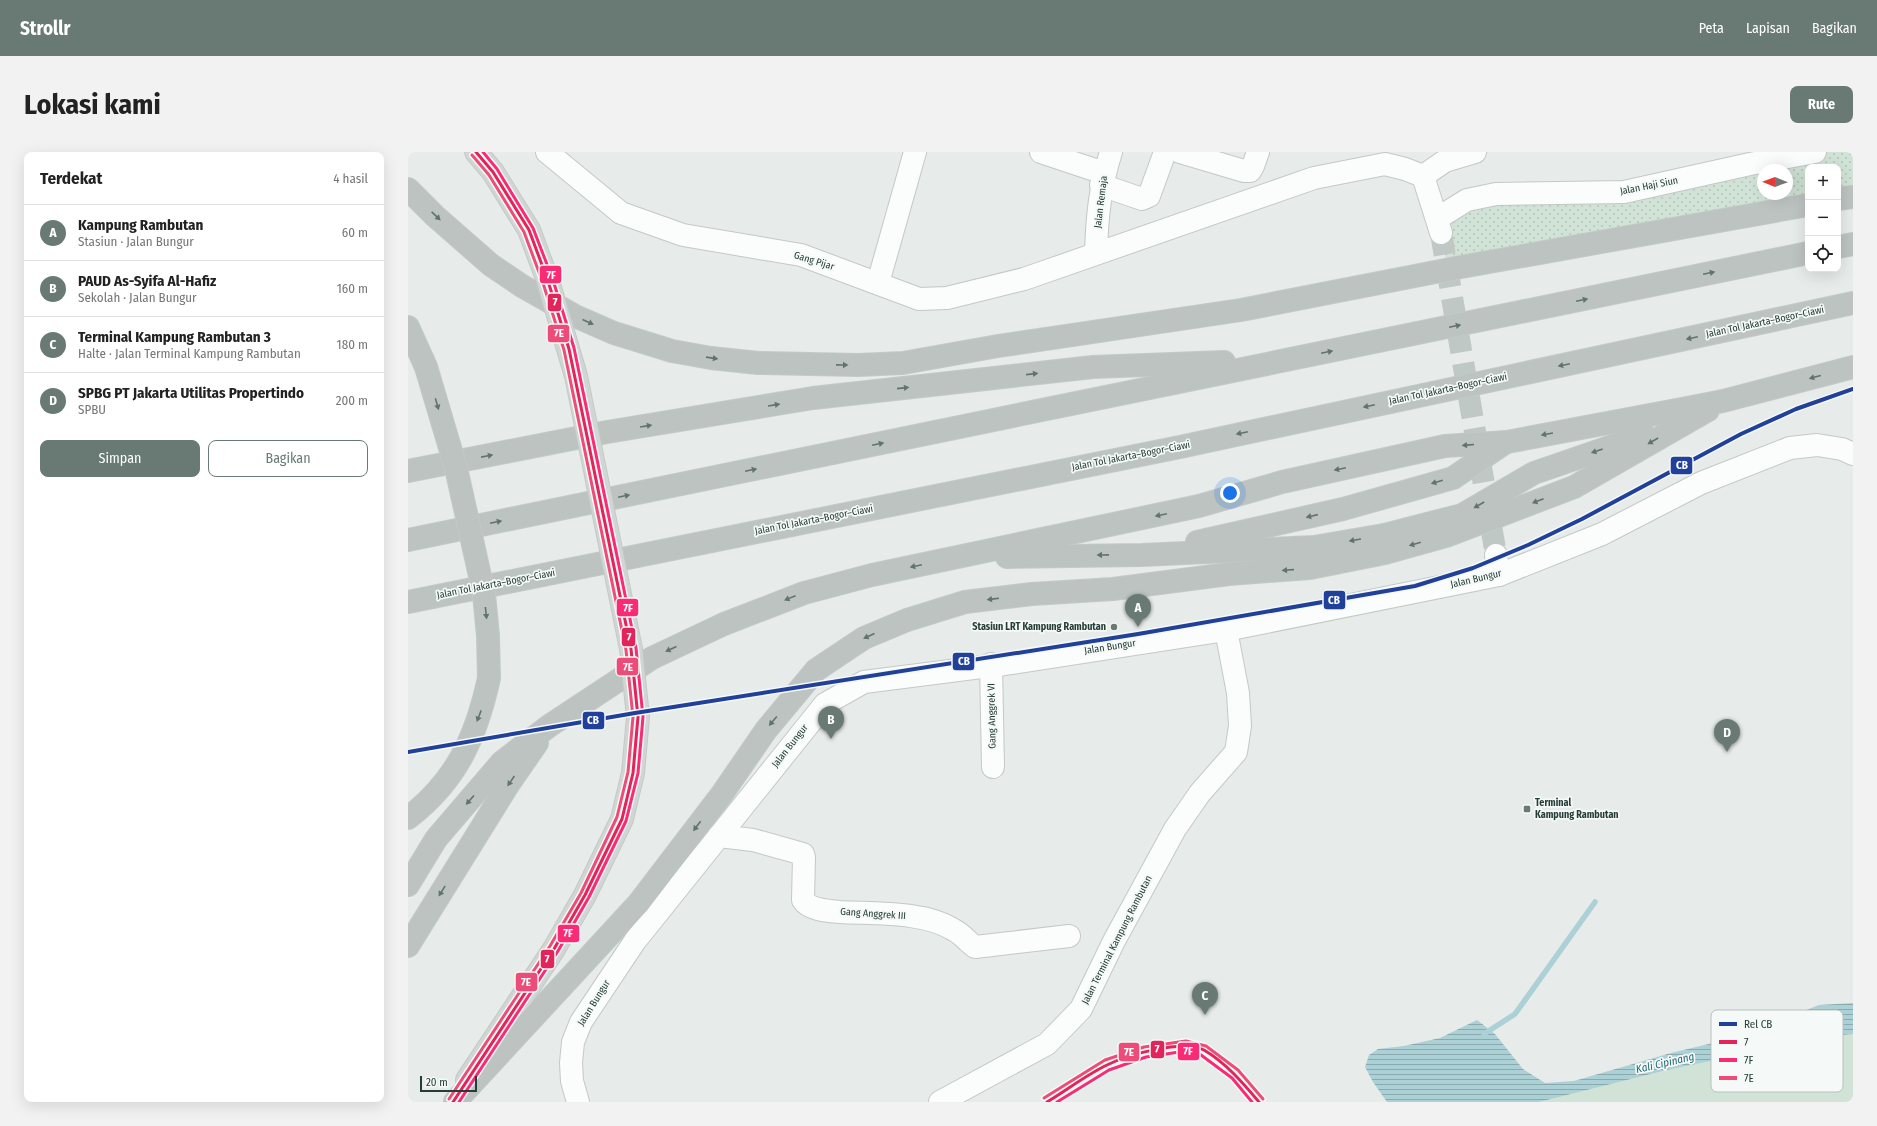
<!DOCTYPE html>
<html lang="id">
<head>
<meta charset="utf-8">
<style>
	:root { --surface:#fff; --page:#f2f2f2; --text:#222; --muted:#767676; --line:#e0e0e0; --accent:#697a75 }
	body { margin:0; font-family:"Fira Sans Condensed",sans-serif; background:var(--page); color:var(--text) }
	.controls { position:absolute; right:12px; top:12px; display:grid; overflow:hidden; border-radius:8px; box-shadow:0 4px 16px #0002 }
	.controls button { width:36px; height:36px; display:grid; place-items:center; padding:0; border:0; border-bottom:1px solid var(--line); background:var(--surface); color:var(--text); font:20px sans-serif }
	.compass { position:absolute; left:1349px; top:12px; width:36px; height:36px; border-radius:50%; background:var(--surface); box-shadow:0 4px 16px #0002; rotate:271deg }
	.scale { position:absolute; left:12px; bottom:10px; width:57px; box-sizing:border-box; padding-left:4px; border:2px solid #253d37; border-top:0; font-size:11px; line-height:14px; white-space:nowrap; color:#253d37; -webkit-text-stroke:3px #f5f9f7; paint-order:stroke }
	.you { position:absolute; left:822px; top:341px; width:14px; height:14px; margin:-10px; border:3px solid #fff; border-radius:50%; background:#1a73e8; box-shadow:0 0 0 6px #1a73e833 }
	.badge { display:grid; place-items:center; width:26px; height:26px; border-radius:50%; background:var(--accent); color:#fff; font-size:13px; font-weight:700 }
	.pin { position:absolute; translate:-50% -33px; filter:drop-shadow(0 1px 2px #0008) }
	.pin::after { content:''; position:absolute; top:21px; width:14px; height:12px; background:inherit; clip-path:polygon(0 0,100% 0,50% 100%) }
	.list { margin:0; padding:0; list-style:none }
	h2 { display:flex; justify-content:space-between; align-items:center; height:52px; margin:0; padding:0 16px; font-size:17px }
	h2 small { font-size:13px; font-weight:400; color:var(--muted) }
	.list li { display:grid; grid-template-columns:26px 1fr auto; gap:12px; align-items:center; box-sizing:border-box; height:56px; padding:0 16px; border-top:1px solid var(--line) }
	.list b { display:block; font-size:15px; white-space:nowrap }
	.list p { margin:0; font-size:13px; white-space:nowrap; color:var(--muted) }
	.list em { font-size:13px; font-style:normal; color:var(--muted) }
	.actions { display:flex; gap:8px; padding:12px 16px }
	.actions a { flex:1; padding:9px 0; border:1px solid var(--accent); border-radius:8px; text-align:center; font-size:14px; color:var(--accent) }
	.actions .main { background:var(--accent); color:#fff }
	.icon { flex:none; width:22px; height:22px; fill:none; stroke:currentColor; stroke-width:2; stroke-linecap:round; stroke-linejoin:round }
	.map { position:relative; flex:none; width:1445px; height:950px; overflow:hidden; border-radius:8px }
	header { display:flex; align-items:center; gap:24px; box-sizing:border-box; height:56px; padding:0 20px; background:var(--accent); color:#fff }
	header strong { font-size:19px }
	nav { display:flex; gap:22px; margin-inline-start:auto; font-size:14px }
	.intro { display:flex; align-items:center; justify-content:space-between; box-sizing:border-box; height:96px; padding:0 24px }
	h1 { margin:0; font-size:28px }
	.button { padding:10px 18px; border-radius:8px; background:var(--accent); color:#fff; font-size:14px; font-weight:700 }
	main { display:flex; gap:24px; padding:0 24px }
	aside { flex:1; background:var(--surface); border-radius:8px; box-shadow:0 4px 16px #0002 }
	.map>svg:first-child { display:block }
	.grass { fill:url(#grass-dots); fill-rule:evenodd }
	.park { fill:#d1e3d6 }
	.water { fill:url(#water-rules) }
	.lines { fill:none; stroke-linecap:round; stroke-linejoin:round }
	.stream { stroke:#abd0d5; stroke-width:5.5 }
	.street-tunnel { stroke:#c0c8c5; stroke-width:22; stroke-dasharray:22 11; stroke-linecap:butt }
	.street-casing { stroke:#c4c8c6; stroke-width:24 }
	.secondary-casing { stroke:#c3c9c6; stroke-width:24 }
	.primary-casing { stroke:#c2cac7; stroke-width:24 }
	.highway-casing { stroke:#c2cac7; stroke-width:24 }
	.street { stroke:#fbfcfc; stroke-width:22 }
	.secondary { stroke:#fbfcfc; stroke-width:22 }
	.primary { stroke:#d0d6d4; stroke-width:22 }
	.highway { stroke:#bcc3c1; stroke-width:22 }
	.primary-bridge-casing { stroke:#c2cac7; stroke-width:24; stroke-linecap:butt }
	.highway-bridge-casing { stroke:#c2cac7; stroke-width:24; stroke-linecap:butt }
	.primary-bridge { stroke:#d0d6d4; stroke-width:22 }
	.highway-bridge { stroke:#bcc3c1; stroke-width:22 }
	.bus-1-casing { stroke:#f5f9f7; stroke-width:6 }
	.bus-2-casing { stroke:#f5f9f7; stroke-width:6 }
	.bus-3-casing { stroke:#f5f9f7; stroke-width:6 }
	.bus-1 { stroke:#e1245a; stroke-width:3 }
	.bus-2 { stroke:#fa2b75; stroke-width:3 }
	.bus-3 { stroke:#ed4c78; stroke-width:3 }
	.rail-1-casing { stroke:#f5f9f7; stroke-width:7 }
	.rail-1 { stroke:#20409a; stroke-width:4 }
	.oneway { fill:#61736e }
	.poi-dot { fill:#697a75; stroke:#f5f9f7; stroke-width:1.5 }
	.labels { text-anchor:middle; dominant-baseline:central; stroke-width:3.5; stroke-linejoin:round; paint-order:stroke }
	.street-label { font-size:10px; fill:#253d37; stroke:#f5f9f7 }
	.poi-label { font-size:10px; font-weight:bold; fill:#253d37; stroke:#f5f9f7; text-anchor:end }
	.water-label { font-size:11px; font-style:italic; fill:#236975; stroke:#f5f9f7 }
	.key { fill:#f5f9f7; stroke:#b7c1bd; stroke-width:1 }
	.key-label { font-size:11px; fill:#253d37 }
	.line-badge { stroke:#f5f9f7; stroke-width:1.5 }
	.badge-label { font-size:11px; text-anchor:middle; font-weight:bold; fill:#fff }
</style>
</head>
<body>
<header>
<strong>Strollr</strong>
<nav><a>Peta</a><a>Lapisan</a><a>Bagikan</a></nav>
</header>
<div class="intro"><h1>Lokasi kami</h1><a class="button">Rute</a></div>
<main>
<aside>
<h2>Terdekat<small>4 hasil</small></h2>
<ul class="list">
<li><span class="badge">A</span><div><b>Kampung Rambutan</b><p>Stasiun · Jalan Bungur</p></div><em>60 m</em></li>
<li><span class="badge">B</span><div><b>PAUD As-Syifa Al-Hafiz</b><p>Sekolah · Jalan Bungur</p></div><em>160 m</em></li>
<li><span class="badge">C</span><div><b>Terminal Kampung Rambutan 3</b><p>Halte · Jalan Terminal Kampung Rambutan</p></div><em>180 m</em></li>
<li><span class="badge">D</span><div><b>SPBG PT Jakarta Utilitas Propertindo</b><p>SPBU</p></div><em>200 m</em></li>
</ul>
<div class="actions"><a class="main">Simpan</a><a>Bagikan</a></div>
</aside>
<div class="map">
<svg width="1445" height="950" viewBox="0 0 1445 950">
	<defs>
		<pattern id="grass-dots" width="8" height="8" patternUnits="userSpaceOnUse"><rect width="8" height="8" fill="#d1e3d6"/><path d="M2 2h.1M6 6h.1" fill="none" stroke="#b3c4b8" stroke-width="1.8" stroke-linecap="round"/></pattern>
		<pattern id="water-rules" width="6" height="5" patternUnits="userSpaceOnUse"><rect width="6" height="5" fill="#abd0d5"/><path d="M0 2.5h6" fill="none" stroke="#8baaae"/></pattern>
	</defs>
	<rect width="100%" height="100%" fill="#e7ebe9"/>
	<path class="grass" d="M1408 0H1445V45L1430 47V15H1400V53L1040 119 1033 81 1059 48 1216 40ZM1355 18H1379V42H1355Z"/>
	<path class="park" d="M1445 882V950H1131L1259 918 1423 884Z"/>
	<path class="water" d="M1445 851V882L1423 884 1259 918 1131 950H979L965 930 957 915 961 903 970 897 996 894 1032 886 1069 868 1087 882 1115 917 1137 931 1166 929 1263 901 1330 885 1411 853Z"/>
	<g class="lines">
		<path class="stream" d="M1076 882 1107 862 1187 750"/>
		<path class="street-tunnel" d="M1033 81 1088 403"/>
		<defs>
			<g id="street">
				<path d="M139 0 213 61 275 83 393 103 511 147 539 146 616 127 906 26 977 12 997 17 1015 24"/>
				<path d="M633 0 696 21"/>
				<path d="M772 0 836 19H842L845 14 850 0"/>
				<path d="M693 33 734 47 741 44 757 0"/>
				<path d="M1030 66 1059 48 1088 42 1216 40 1342 12 1407 0"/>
				<path d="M1033 81 1015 24 1037 9 1067 0"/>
				<path d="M688 101C689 65 692 35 703 0"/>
				<path d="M470 131 507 0"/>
				<path d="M1088 403 1091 423"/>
				<path d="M583 512 585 615"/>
				<path d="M311 684 345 688 395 702 396 705 395 748C401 758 421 759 432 760 466 762 516 759 546 778 554 782 560 790 567 795L661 784"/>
				<path d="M170 950 164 929 163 911 165 890 173 870 227 789 417 552 456 530 597 512 818 478"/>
			</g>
			<path id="secondary" d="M532 950 639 892 673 857 706 789 767 677 792 641 828 600 832 574 830 541 818 478 1091 423 1194 382 1293 331 1382 296 1409 293 1434 297 1445 302"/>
			<g id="primary">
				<path d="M68 0 85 20 121 78 140 129"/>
				<path d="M59 928 146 797 177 743 214 667 225 621 230 565"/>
			</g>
			<g id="highway">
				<path d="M0 37 27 64 83 113 114 134 167 164 206 181 264 199 303 206 350 211 450 213 495 211 590 194 833 158 1053 115 1400 53"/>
				<path d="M1430 47 1445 45"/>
				<path d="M1430 95 1445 92"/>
				<path d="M0 175 18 215"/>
				<path d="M0 319 199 280 405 246 685 215 816 210"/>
				<path d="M0 388 1400 101"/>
				<path d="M789 390 935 357 1045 326 1098 290"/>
				<path d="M599 405 734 403 906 395 976 383 1054 363 1126 321 1210 292 1234 279"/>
				<path d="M0 450 772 295 1445 151"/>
				<path d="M0 666C48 629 68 586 81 526"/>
				<path d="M0 733 28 687 94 610 141 574 244 506 316 472 396 441 464 423 791 354 874 330 1037 294 1099 290 1274 257 1315 249 1445 215"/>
				<path d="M0 794 100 633 129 591"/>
				<path d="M47 950 230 752 314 642 358 578 408 518 456 486 499 468 557 450 624 442 705 437 821 422 902 416 977 401 1038 384 1166 335 1300 258"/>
			</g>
		</defs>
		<use href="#street" class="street-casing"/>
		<use href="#secondary" class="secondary-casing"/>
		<use href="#primary" class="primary-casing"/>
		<use href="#highway" class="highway-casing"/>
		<use href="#street" class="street"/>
		<use href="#secondary" class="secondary"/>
		<use href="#primary" class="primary"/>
		<use href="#highway" class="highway"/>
		<defs>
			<path id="primary-bridge" d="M140 129 168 224 223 497 230 565"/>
			<path id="highway-bridge" d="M18 215 48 316 76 442 80 484 81 526"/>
		</defs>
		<use href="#primary-bridge" class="primary-bridge-casing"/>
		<use href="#highway-bridge" class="highway-bridge-casing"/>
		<use href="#primary-bridge" class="primary-bridge"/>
		<use href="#highway-bridge" class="highway-bridge"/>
		<defs>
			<g id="bus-1">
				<path d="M45 950 146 797 177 743 214 667 225 621 230 565 223 497 161 197 140 129 121 78 85 20 68 0"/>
				<path d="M639 950C659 938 678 923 699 913 719 903 774 887 796 898 818 911 835 931 851 950"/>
			</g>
			<g id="bus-2">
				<path d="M51 950 150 799 181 745 218 669 230 621 235 565 228 496 166 196 145 128 125 76 89 17 75 0"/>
				<path d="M649 950 701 918 738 905 778 899 793 903 824 926 844 950"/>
			</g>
			<g id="bus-3">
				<path d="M636 946 697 908 736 895 778 889 798 894 830 918 855 947"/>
				<path d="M41 947 142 794 173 741 209 665 220 620 225 565 218 498 156 198 135 131 116 80 81 23 64 3"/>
			</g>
		</defs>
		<use href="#bus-1" class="bus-1-casing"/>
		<use href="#bus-2" class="bus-2-casing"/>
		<use href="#bus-3" class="bus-3-casing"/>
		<use href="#bus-1" class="bus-1"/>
		<use href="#bus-2" class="bus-2"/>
		<use href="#bus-3" class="bus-3"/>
		<defs>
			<path id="rail-1" d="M0 600 227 561 730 482 1007 434 1065 416 1120 393 1174 367 1333 282 1388 257 1445 237"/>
		</defs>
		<use href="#rail-1" class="rail-1-casing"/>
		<use href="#rail-1" class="rail-1"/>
	</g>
	<defs><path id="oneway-solid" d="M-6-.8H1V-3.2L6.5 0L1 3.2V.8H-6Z"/></defs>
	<g class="oneway">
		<use href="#oneway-solid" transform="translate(28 64) rotate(43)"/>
		<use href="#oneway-solid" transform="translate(1301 121) rotate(-12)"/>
		<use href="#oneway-solid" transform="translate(1174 148) rotate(-12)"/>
		<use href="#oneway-solid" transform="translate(180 170) rotate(24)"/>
		<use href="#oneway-solid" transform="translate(1047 174) rotate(-12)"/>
		<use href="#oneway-solid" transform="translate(1284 186) rotate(168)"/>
		<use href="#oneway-solid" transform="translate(919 200) rotate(-12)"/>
		<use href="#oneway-solid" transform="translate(304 206) rotate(8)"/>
		<use href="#oneway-solid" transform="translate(434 213) rotate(1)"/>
		<use href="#oneway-solid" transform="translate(1156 213) rotate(168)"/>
		<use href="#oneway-solid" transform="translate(624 222) rotate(-6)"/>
		<use href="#oneway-solid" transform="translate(1407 225) rotate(165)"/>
		<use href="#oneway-solid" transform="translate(495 236) rotate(-6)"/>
		<use href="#oneway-solid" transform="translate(29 252) rotate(74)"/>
		<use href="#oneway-solid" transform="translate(366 253) rotate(-9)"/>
		<use href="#oneway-solid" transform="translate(961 254) rotate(168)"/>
		<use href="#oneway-solid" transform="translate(238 274) rotate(-9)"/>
		<use href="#oneway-solid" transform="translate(834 281) rotate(168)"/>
		<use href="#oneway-solid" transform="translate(1139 282) rotate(170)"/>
		<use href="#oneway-solid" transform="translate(1245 289) rotate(150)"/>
		<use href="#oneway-solid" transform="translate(470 292) rotate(-12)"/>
		<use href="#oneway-solid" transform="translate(1060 293) rotate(175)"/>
		<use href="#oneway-solid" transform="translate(1189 299) rotate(161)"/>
		<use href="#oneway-solid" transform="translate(79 304) rotate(-11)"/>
		<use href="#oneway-solid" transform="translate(932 317) rotate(168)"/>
		<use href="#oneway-solid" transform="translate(343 318) rotate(-12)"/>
		<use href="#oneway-solid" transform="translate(1029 330) rotate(164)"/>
		<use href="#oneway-solid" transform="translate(216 344) rotate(-12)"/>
		<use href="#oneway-solid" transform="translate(1130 349) rotate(159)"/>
		<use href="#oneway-solid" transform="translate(1071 353) rotate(150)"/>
		<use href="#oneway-solid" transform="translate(753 363) rotate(168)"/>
		<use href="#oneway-solid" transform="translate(904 364) rotate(167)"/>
		<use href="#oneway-solid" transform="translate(88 370) rotate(-12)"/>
		<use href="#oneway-solid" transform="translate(947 388) rotate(170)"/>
		<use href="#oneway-solid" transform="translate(1007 392) rotate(164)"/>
		<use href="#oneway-solid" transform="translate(695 403) rotate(179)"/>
		<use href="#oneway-solid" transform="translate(508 414) rotate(168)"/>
		<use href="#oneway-solid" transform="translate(880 418) rotate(176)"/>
		<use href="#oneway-solid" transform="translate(382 446) rotate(158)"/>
		<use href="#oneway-solid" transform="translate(585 447) rotate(173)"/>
		<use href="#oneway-solid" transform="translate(78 461) rotate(84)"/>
		<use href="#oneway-solid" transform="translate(461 484) rotate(156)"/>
		<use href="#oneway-solid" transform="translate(263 497) rotate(155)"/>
		<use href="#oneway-solid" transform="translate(71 564) rotate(111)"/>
		<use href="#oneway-solid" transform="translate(365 569) rotate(130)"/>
		<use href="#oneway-solid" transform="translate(103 629) rotate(124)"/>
		<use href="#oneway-solid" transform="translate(62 648) rotate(131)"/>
		<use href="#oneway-solid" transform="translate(289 674) rotate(127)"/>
		<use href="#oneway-solid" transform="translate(34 739) rotate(122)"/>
	</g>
	<g class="poi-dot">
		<circle cx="706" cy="475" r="4"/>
		<rect x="1115" y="653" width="8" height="8" rx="2"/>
	</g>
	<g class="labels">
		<g class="street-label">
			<text transform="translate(1241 34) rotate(-11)">Jalan Haji Siun</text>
			<text transform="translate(693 50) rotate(-83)">Jalan Remaja</text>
			<text transform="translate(406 109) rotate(17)">Gang Pijar</text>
			<text transform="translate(1357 170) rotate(-12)">Jalan Tol Jakarta–Bogor–Ciawi</text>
			<text transform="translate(1040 237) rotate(-12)">Jalan Tol Jakarta–Bogor–Ciawi</text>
			<text transform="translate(723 304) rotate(-11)">Jalan Tol Jakarta–Bogor–Ciawi</text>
			<text transform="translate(406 368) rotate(-11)">Jalan Tol Jakarta–Bogor–Ciawi</text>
			<text transform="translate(1068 427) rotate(-13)">Jalan Bungur</text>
			<text transform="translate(88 432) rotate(-11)">Jalan Tol Jakarta–Bogor–Ciawi</text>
			<text transform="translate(702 495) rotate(-9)">Jalan Bungur</text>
			<text transform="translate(584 564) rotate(-91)">Gang Anggrek VI</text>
			<text transform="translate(382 594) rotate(-52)">Jalan Bungur</text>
			<text transform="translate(465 762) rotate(4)">Gang Anggrek III</text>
			<text transform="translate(709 788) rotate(-63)">Jalan Terminal Kampung Rambutan</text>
			<text transform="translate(186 851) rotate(-58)">Jalan Bungur</text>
		</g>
		<g class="poi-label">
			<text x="698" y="475">Stasiun LRT Kampung Rambutan</text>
			<text x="1127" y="651" text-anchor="start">Terminal<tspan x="1127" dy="12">Kampung Rambutan</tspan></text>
		</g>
		<g class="water-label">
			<text transform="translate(1257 911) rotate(-13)">Kali Cipinang</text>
		</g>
	</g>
	<rect x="1303" y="858" width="132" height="82" rx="6" class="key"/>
	<rect x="1311" y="870" width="18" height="4" fill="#20409a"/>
	<rect x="1311" y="888" width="18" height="4" fill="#e1245a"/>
	<rect x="1311" y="906" width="18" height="4" fill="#fa2b75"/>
	<rect x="1311" y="924" width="18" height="4" fill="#ed4c78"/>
	<g class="key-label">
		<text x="1336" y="876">Rel CB</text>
		<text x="1336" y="894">7</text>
		<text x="1336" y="912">7F</text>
		<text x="1336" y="930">7E</text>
	</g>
	<g class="line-badge">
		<rect x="131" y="113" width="23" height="19" rx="4" fill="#fa2b75"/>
		<rect x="139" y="141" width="15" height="19" rx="4" fill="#e1245a"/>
		<rect x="139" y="172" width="23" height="19" rx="4" fill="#ed4c78"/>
		<rect x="1262" y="304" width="23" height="19" rx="4" fill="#20409a"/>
		<rect x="915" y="438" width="23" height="20" rx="4" fill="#20409a"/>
		<rect x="208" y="446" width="23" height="19" rx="4" fill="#fa2b75"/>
		<rect x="213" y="475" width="15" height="20" rx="4" fill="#e1245a"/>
		<rect x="544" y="500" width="23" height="19" rx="4" fill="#20409a"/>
		<rect x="208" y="505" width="23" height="19" rx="4" fill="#ed4c78"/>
		<rect x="174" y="559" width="23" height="19" rx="4" fill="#20409a"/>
		<rect x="149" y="772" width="23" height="19" rx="4" fill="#fa2b75"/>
		<rect x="132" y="797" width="15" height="20" rx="4" fill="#e1245a"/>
		<rect x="107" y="820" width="23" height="20" rx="4" fill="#ed4c78"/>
		<rect x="742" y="888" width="15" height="19" rx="4" fill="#e1245a"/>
		<rect x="769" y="890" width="23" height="19" rx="4" fill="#fa2b75"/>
		<rect x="710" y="890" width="22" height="20" rx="4" fill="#ed4c78"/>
	</g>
	<g class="badge-label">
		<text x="143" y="127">7F</text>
		<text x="147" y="154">7</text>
		<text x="151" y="185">7E</text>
		<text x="1274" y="317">CB</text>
		<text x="926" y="452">CB</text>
		<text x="220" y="460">7F</text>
		<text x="221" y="489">7</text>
		<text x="556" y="513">CB</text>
		<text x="220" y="519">7E</text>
		<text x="185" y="572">CB</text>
		<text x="160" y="785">7F</text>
		<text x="139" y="811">7</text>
		<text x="118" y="834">7E</text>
		<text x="749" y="901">7</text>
		<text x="780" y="903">7F</text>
		<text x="721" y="904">7E</text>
	</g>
</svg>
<div class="controls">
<button>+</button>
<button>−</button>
<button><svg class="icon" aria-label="locate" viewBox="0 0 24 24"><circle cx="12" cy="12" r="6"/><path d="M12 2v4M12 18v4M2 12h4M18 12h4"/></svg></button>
</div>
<svg class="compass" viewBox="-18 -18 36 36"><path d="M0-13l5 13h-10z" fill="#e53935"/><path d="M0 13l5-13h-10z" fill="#767676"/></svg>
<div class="scale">20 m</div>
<div class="you"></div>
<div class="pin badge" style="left:730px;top:475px">A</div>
<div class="pin badge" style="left:423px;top:587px">B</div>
<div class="pin badge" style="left:797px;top:863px">C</div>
<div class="pin badge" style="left:1319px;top:600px">D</div>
</div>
</main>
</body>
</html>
